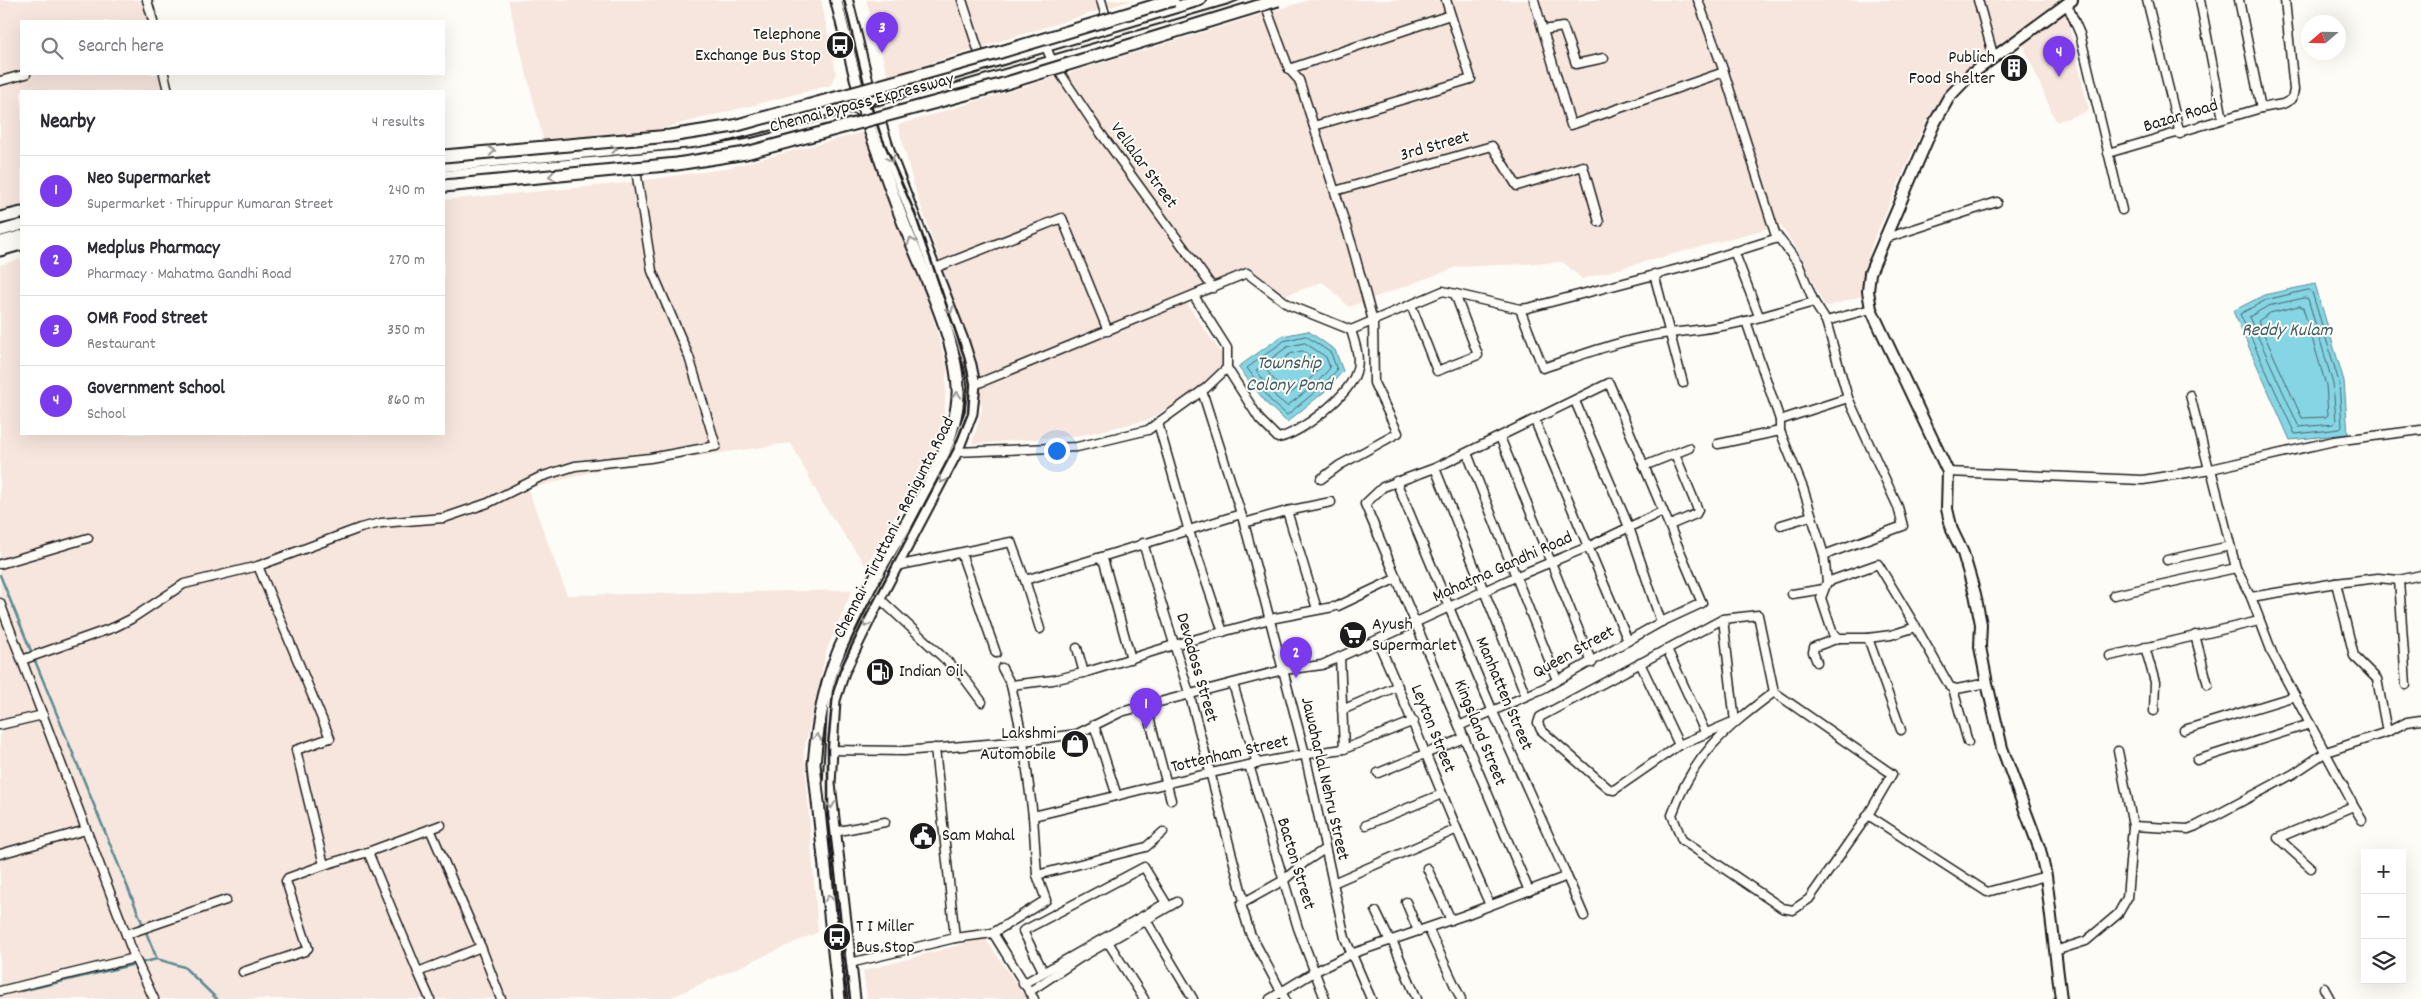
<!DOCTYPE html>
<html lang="en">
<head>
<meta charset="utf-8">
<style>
	:root { --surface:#fff; --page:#f7f7f7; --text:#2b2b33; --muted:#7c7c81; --line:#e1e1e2; --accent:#7c3aed }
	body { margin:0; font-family:Dekko,sans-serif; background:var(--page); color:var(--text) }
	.controls { position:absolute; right:15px; bottom:15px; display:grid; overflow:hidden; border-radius:0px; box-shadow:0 5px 20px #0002 }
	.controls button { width:45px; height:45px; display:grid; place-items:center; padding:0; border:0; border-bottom:1px solid var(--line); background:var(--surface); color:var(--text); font:25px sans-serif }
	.compass { position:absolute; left:2301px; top:15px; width:45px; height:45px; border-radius:50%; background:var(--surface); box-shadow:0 5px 20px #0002; rotate:250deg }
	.you { position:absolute; left:1056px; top:450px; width:18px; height:18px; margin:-12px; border:4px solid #fff; border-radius:50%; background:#1a73e8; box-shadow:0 0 0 8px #1a73e833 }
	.badge { display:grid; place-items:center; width:32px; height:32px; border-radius:50%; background:var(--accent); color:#fff; font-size:16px; font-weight:700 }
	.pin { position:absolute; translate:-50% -41px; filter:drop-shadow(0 1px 2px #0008) }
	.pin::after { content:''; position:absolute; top:26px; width:18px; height:15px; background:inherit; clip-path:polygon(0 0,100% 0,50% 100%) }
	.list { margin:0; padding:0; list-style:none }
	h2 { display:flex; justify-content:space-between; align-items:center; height:65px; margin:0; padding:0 20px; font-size:21px }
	h2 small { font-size:16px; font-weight:400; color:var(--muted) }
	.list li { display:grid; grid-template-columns:32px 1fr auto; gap:15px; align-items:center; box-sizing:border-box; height:70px; padding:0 20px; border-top:1px solid var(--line) }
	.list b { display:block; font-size:19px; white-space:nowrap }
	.list p { margin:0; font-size:16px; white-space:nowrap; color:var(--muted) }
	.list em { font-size:16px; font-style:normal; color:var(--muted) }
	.icon { flex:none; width:28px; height:28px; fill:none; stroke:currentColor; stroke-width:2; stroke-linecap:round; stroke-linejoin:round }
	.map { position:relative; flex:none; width:2421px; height:999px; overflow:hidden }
	.search { position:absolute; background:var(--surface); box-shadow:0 5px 20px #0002; left:20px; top:20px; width:425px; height:55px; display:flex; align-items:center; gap:12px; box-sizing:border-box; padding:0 18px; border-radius:0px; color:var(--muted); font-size:19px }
	.panel { position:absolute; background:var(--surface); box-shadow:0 5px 20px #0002; left:20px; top:90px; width:425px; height:345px; border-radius:0px }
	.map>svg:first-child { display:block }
	.built { fill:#f7e6dd }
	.water { fill:#86d5e4; stroke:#5c8b94 }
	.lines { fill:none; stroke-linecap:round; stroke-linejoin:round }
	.shore { stroke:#46666c; stroke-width:1 }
	.stream { stroke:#5c8b94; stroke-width:2.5 }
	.minor-casing { stroke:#1c1c1c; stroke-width:11 }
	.major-casing { stroke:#1c1c1c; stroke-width:14 }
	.highway-casing { stroke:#1c1c1c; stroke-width:15 }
	.minor { stroke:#fdfcf7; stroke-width:8 }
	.major { stroke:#fdfcf7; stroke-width:10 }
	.highway { stroke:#fdfcf7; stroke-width:11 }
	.rail { stroke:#1c1c1c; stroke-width:2.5 }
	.highway-bridge-casing { stroke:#1c1c1c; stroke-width:15; stroke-linecap:butt }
	.highway-bridge { stroke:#fdfcf7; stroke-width:11 }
	.oneway { stroke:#989794 }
	.labels { text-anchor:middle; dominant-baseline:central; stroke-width:4; stroke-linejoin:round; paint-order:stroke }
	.poi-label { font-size:18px; fill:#1c1c1c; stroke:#fdfcf7; text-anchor:start }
	.street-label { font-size:18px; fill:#1c1c1c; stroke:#fdfcf7 }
	.water-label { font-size:19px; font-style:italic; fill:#415d62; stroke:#fdfcf7 }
</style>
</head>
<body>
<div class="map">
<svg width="2421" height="999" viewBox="0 0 2421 999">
	<rect width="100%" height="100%" fill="#fdfcf7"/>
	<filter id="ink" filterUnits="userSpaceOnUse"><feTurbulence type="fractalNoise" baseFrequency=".02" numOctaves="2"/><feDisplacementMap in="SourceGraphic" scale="10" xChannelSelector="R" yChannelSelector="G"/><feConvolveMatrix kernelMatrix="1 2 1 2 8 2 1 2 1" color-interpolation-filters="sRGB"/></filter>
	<g filter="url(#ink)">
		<g class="built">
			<path d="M0 0H141L147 21H21V74H160L164 91H21V205L0 211Z"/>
			<path d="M508 0H821L836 72 831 85 656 130 543 139Z"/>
			<path d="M866 0H1133L888 76Z"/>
			<path d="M1309 0H2059L1947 89 1925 123 1871 246 1862 296 1825 307 1798 251 1780 225 1582 279 1563 262 1457 267 1349 307 1323 282 1286 295 1248 267 1182 296 1223 356 1224 373 1148 420 1082 435 972 444 982 409 976 364 914 186 898 125Z"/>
			<path d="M2066 12 2089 111 2056 122 2023 44Z"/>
			<path d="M864 132 922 281 947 367 943 434 866 566 823 504 791 443 595 471 528 489 567 595 852 590 826 652 804 750 818 932 667 999H0V265L21 259V434H444V200L617 184 723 169Z"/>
			<path d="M985 938 1027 999H867L863 971Z"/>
		</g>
		<g class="water">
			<path d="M2315 284 2344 381 2348 434 2290 440 2233 311 2264 295Z"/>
			<path d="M1308 331 1335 350 1343 371 1324 392 1287 422 1268 405 1238 367 1282 336Z"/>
		</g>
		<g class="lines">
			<g class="shore">
				<path d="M2309 290 2312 292 2339 382 2342 427 2340 429 2295 434 2240 314 2266 300Z"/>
				<path d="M2305 298 2308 299 2333 384 2336 421 2334 424 2299 427 2249 317 2268 306Z"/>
				<path d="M2300 306 2303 308 2326 385 2328 415 2326 417 2302 418 2258 321 2270 313Z"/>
				<path d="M1306 336 1331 353 1337 370 1320 388 1287 415 1271 401 1247 368 1284 341Z"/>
				<path d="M1305 343 1326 357 1330 368 1316 384 1287 406 1276 397 1256 370 1287 347Z"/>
				<path d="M1303 351 1319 362 1321 367 1311 378 1287 396 1267 371 1290 354Z"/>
			</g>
			<g class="stream">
				<path d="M0 575 157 959"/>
				<path d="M21 991 157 959 184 967 217 999"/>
			</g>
			<defs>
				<g id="minor">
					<path d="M147 0 153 21"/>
					<path d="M962 0 982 62"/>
					<path d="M1101 0 1108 24"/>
					<path d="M1534 0 1571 125 1724 72"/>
					<path d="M1698 0 1724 72 1775 233 1798 263 1814 302"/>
					<path d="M1978 0 1994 58"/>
					<path d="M2147 0 2180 134"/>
					<path d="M2200 0 2223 119"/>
					<path d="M2239 0 2261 108"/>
					<path d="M1264 2 1289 69 1299 80 1352 245 1373 321 1374 383 1398 433 1340 465 1321 479"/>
					<path d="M2067 4 2080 34 2122 210"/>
					<path d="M1543 30 1563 27 1576 64 1604 58"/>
					<path d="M1046 47 1052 61 1094 124 1213 288"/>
					<path d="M1289 69 1450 15"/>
					<path d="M164 74 168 91"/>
					<path d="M0 81 26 74"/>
					<path d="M1314 126 1471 79 1446 0"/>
					<path d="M2108 153 2261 108 2283 104 2292 99 2294 90 2285 0"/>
					<path d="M1335 191 1492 146 1517 186 1583 166 1599 222"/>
					<path d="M1883 239 1997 202"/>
					<path d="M1734 251 1759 316"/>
					<path d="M935 268 1062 218 1108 331"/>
					<path d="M1654 274 1683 383"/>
					<path d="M1411 305 1437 371 1478 355 1455 294"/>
					<path d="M1520 309 1543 368C1584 354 1626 338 1670 333 1696 330 1720 328 1746 321"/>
					<path d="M1871 309 1826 321 1814 302 1746 321 1780 420V431L1803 488 1824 555 1827 582 1821 598 1833 634 1839 638H1868L1891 635 1916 627 1950 687 1957 689 1987 683"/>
					<path d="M1227 368 1260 420 1278 438C1301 433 1349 396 1356 372 1361 358 1355 344 1351 330"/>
					<path d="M974 385 1247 273 1289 305 1351 330 1443 291 1520 309 1528 308 1689 266 1778 238"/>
					<path d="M1202 391 1244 523 1262 590 1305 754 1345 938 1371 999"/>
					<path d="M2190 395 2209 469"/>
					<path d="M1575 401 1629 527 1661 622"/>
					<path d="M1780 420 1848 398 1826 321"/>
					<path d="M1535 421 1628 641"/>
					<path d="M1158 423 1188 528 1223 632"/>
					<path d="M1500 437 1592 663"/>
					<path d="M1718 444 1780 431"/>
					<path d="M956 452 1077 447 1148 430 1206 388 1227 368V348L1194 296"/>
					<path d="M1467 453 1557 680"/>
					<path d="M1644 466 1689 448"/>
					<path d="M1435 468 1526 696"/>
					<path d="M2211 469 2236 568 2251 597 2273 655 2352 802 2351 807 2278 838 2311 868"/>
					<path d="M1948 472 2143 480 2211 469 2334 441 2421 430"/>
					<path d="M1287 511 1317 609"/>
					<path d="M1244 523 1287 511 1331 502"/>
					<path d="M1670 525 1696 514 1698 510 1675 454"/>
					<path d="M1781 525 1811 516"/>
					<path d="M1143 543 1190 696 1244 901"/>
					<path d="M961 553 996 653"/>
					<path d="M1824 555 1903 526 1898 507 1848 398"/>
					<path d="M1098 558 1241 514"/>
					<path d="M2167 560 2230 546"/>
					<path d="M0 564 88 538"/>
					<path d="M258 566 330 738 296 750 324 865 368 852 418 972 481 947 501 999"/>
					<path d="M896 566 1011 542 1025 580 1098 558 1104 562 1131 659"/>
					<path d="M1025 580 1040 629"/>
					<path d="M2399 580 2406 685"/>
					<path d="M1827 582 1878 564 1916 627"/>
					<path d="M2336 583 2378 578 2399 580 2421 575"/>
					<path d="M1792 594 1824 589"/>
					<path d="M2114 595 2236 568"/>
					<path d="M2251 597 2336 583 2354 656 2377 679 2387 732 2407 722 2421 720"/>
					<path d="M879 598 962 675 982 702"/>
					<path d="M0 603 135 958 154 999"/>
					<path d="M1338 606 1397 578"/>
					<path d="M2195 635 2208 685"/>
					<path d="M1868 638 1901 730"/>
					<path d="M1377 640C1417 728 1450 818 1490 905"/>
					<path d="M2145 647 2155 682 2154 711"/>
					<path d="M1077 648 1084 673"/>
					<path d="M1667 649 1723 619"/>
					<path d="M2110 656 2259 621"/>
					<path d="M22 660 115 627 131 619 184 584 258 566 360 528 381 523 444 518 488 503 540 477 575 466 650 458 716 446 689 357 652 271 635 164"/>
					<path d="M1817 662 1813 652 1814 647 1839 638"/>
					<path d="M1640 663 1679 745"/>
					<path d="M1233 684 1257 764"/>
					<path d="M1011 685 1053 680 1087 672 1174 645 1270 619 1333 607"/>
					<path d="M1953 689 1968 742"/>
					<path d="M1774 692C1725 729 1693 755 1672 815L1682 840 1782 908 1793 910 1809 899 1868 815 1987 892 2046 876"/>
					<path d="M1146 706 1171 800"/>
					<path d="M1342 710 1398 686"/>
					<path d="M1735 722 1723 619 1758 615 1774 692 1892 774 1868 815"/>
					<path d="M0 725 43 715"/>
					<path d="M1094 725 1117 796"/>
					<path d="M1459 726 1544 688 1661 622 1702 603 1609 383 1435 468 1383 487 1365 504 1529 891"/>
					<path d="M2184 730 2295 696"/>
					<path d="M1706 734 1667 649 1540 717 1538 723 1541 730 1609 789 1614 790 1679 745 1730 723"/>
					<path d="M935 748 955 938"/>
					<path d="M1344 749 1414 721"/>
					<path d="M830 750 904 751 1023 741 1077 734 1121 712 1283 670 1322 665 1515 577 1590 546 1663 511"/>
					<path d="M2197 760 2310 724"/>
					<path d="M1249 765 1298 928 1325 999"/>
					<path d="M1378 773 1464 738"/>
					<path d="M2353 805 2362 820"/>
					<path d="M1033 816C1136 792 1239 762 1344 749L1340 657"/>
					<path d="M1366 825 1442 794"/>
					<path d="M2133 826 2188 829 2196 826 2293 774 2326 752 2387 732"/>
					<path d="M430 829 481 947"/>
					<path d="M834 832 885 822"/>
					<path d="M368 852 441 825"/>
					<path d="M0 854 86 830"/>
					<path d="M1427 868 1451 920"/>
					<path d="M1566 874 1584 916"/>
					<path d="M1037 875 1146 847 1163 832"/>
					<path d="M1333 883 1455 830"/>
					<path d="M1406 902 1418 931"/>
					<path d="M1376 912 1390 941"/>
					<path d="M1146 920 1193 999"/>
					<path d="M1428 928 1461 999"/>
					<path d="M993 933 1034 999"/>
					<path d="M127 934 226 900"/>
					<path d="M1392 940 1417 999"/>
					<path d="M1108 942 1144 999"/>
					<path d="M2055 951 2086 941 2118 914 2127 898 2133 826 2118 751"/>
					<path d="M850 963 955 938 993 933 1046 900 1037 875 1033 816 1023 741 1011 685 1002 668"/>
					<path d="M243 972 305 951 308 948 286 881 288 878 324 865"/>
					<path d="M418 972 430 999"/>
					<path d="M1023 984 1166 903 1144 867 1023 931 1043 971"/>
					<path d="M2324 988 2330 999"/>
					<path d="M0 991 135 958"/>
					<path d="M1029 992 1080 958 1177 902"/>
					<path d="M1270 999 1314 972 1351 954 1465 915 1562 878 1566 874 1493 712 1396 481"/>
					<path d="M1285 999 1250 933 1241 904 1284 880 1305 862 1325 849"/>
				</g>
				<g id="major">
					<path d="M836 0 865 116"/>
					<path d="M847 0 871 96"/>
					<path d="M870 114 1233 9 1255 0"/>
					<path d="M444 166 693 142 725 136 872 98 1200 0"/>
					<path d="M444 176 693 154 752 144 851 119"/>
					<path d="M0 231 21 225"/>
					<path d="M0 242 21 236"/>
					<path d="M2061 999 2046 876 2040 850 2002 748 1987 683 1980 647 1981 624 1975 594 1963 553 1952 530 1947 509 1948 472 1871 309 1868 291 1870 273 1934 124 1949 97 1970 75 2072 0"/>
				</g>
				<g id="highway">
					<path d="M0 218 21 213"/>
					<path d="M0 250 21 244"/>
					<path d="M839 999 814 764C818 718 826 675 847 633 856 613 867 592 878 572 905 523 961 445 958 387 955 337 925 276 906 229 891 192 879 154 865 116"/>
					<path d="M854 999 829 784 834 700 843 672 879 598 956 452 971 413 974 385 970 365 962 340 890 156 876 112"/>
				</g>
			</defs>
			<use href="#minor" class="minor-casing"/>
			<use href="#major" class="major-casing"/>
			<use href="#highway" class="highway-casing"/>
			<use href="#minor" class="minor"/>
			<use href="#major" class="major"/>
			<use href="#highway" class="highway"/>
			<path class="rail" d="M844 0 864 84 880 133 914 211 964 356 970 384 968 413 954 448 866 616 840 670 833 692 828 745V815L850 999"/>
			<defs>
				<g id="highway-bridge">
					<path d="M444 156 670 136 734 126 991 55 1173 0"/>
					<path d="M444 186 677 164 746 153 1000 85 1278 0"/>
				</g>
			</defs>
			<use href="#highway-bridge" class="highway-bridge-casing"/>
			<use href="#highway-bridge" class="highway-bridge"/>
		</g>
		<defs><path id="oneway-chevron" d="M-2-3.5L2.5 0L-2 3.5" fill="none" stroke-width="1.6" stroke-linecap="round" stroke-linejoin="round" transform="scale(1.25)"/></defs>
		<g class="oneway">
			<use href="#oneway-chevron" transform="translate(614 149) rotate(-5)"/>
			<use href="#oneway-chevron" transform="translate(492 151) rotate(-5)"/>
			<use href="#oneway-chevron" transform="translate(891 159) rotate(69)"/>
			<use href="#oneway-chevron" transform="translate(552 176) rotate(174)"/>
			<use href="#oneway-chevron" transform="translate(911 241) rotate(-112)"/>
			<use href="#oneway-chevron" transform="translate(950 310) rotate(70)"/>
			<use href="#oneway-chevron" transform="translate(957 395) rotate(-86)"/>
			<use href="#oneway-chevron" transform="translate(942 480) rotate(118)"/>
			<use href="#oneway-chevron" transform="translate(866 624) rotate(116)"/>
			<use href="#oneway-chevron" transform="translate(817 737) rotate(-85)"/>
			<use href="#oneway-chevron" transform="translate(831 805) rotate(84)"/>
			<use href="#oneway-chevron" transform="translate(829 898) rotate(-96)"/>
		</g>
	</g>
	<defs>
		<symbol id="bus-disc" viewBox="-11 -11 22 22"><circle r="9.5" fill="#1c1c1c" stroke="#fdfcf7"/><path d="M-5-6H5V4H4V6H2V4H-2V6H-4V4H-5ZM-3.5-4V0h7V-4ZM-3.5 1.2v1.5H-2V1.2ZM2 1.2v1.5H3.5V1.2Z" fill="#fff"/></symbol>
		<symbol id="building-disc" viewBox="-11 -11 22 22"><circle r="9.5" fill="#1c1c1c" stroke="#fdfcf7"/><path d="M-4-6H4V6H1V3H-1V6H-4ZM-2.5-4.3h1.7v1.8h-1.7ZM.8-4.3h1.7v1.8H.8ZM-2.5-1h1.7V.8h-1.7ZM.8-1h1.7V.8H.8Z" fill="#fff"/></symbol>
		<symbol id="supermarket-disc" viewBox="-11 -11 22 22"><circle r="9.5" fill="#1c1c1c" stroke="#fdfcf7"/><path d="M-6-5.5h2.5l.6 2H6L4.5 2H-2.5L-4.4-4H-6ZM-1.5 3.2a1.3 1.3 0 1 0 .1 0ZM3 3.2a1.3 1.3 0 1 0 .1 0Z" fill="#fff"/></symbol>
		<symbol id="fuel-disc" viewBox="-11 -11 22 22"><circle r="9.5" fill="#1c1c1c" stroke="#fdfcf7"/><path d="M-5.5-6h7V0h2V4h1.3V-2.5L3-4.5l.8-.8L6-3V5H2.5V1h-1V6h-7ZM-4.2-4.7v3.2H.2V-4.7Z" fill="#fff"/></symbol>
		<symbol id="shop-disc" viewBox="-11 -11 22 22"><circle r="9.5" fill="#1c1c1c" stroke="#fdfcf7"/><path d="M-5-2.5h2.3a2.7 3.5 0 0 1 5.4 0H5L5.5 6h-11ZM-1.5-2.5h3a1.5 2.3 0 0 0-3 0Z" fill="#fff"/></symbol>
		<symbol id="civic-disc" viewBox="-11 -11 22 22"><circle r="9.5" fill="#1c1c1c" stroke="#fdfcf7"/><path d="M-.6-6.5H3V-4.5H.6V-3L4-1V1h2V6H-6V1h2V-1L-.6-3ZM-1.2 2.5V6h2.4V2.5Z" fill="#fff"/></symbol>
	</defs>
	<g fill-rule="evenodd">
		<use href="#bus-disc" x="824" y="29" width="32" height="32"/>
		<use href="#building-disc" x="1998" y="52" width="32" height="32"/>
		<use href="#supermarket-disc" x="1337" y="619" width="32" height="32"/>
		<use href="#fuel-disc" x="864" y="656" width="32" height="32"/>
		<use href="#shop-disc" x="1059" y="728" width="32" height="32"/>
		<use href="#civic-disc" x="907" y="820" width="32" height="32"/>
		<use href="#bus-disc" x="821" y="921" width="32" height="32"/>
	</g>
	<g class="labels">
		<g class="poi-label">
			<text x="821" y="35" text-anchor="end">Telephone<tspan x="821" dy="21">Exchange Bus Stop</tspan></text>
			<text x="1995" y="58" text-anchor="end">Publich<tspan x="1995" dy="21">Food Shelter</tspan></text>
			<text x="1372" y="625">Ayush<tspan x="1372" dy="21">Supermarlet</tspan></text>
			<text x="899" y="672">Indian Oil</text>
			<text x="1056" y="734" text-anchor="end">Lakshmi<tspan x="1056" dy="21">Automobile</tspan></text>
			<text x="942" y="836">Sam Mahal</text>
			<text x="856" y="927">T I Miller<tspan x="856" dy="21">Bus Stop</tspan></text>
		</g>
		<g class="street-label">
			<text transform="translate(862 104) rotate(-15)">Chennai Bypass Expressway</text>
			<text transform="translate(2181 117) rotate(-17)">Bazar Road</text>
			<text transform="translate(1435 147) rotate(-16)">3rd Street</text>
			<text transform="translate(1143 166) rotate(54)">Vellalar Street</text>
			<text transform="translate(895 528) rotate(-63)">Chennai - Tiruttani - Renigunta Road</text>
			<text transform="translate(1503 568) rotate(-24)">Mahatma Gandhi Road</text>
			<text transform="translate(1574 653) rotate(-29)">Queen Street</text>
			<text transform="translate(1196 668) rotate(74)">Devadoss Street</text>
			<text transform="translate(1503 694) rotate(67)">Manhatten Street</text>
			<text transform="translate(1432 729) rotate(68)">Leyton Street</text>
			<text transform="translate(1479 733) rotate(68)">Kingsland Street</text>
			<text transform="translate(1230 755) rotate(-13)">Tottenham Street</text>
			<text transform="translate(1324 779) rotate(77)">Jawaharlal Nehru Street</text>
			<text transform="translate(1295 864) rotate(73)">Bacton Street</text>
		</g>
		<g class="water-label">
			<text x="2287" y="331">Reddy Kulam</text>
			<text x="1289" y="364">Township<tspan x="1289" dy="22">Colony Pond</tspan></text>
		</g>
	</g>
</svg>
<div class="controls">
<button>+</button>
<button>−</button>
<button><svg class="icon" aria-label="layers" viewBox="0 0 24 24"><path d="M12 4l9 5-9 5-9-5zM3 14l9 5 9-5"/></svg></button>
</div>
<svg class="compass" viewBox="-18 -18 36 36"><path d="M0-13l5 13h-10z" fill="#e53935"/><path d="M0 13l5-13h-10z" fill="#7c7c81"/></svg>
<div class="you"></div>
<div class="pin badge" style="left:1146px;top:729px">1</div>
<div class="pin badge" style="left:1296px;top:678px">2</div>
<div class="pin badge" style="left:882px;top:53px">3</div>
<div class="pin badge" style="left:2059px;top:77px">4</div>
<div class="search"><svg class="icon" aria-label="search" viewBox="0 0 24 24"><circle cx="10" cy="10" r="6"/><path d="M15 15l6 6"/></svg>Search here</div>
<section class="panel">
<h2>Nearby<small>4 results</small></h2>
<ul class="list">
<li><span class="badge">1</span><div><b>Neo Supermarket</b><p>Supermarket · Thiruppur Kumaran Street</p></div><em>240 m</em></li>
<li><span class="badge">2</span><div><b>Medplus Pharmacy</b><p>Pharmacy · Mahatma Gandhi Road</p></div><em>270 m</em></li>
<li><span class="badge">3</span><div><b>OMR Food Street</b><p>Restaurant</p></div><em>350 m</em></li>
<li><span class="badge">4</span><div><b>Government School</b><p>School</p></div><em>860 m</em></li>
</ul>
</section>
</div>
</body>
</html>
